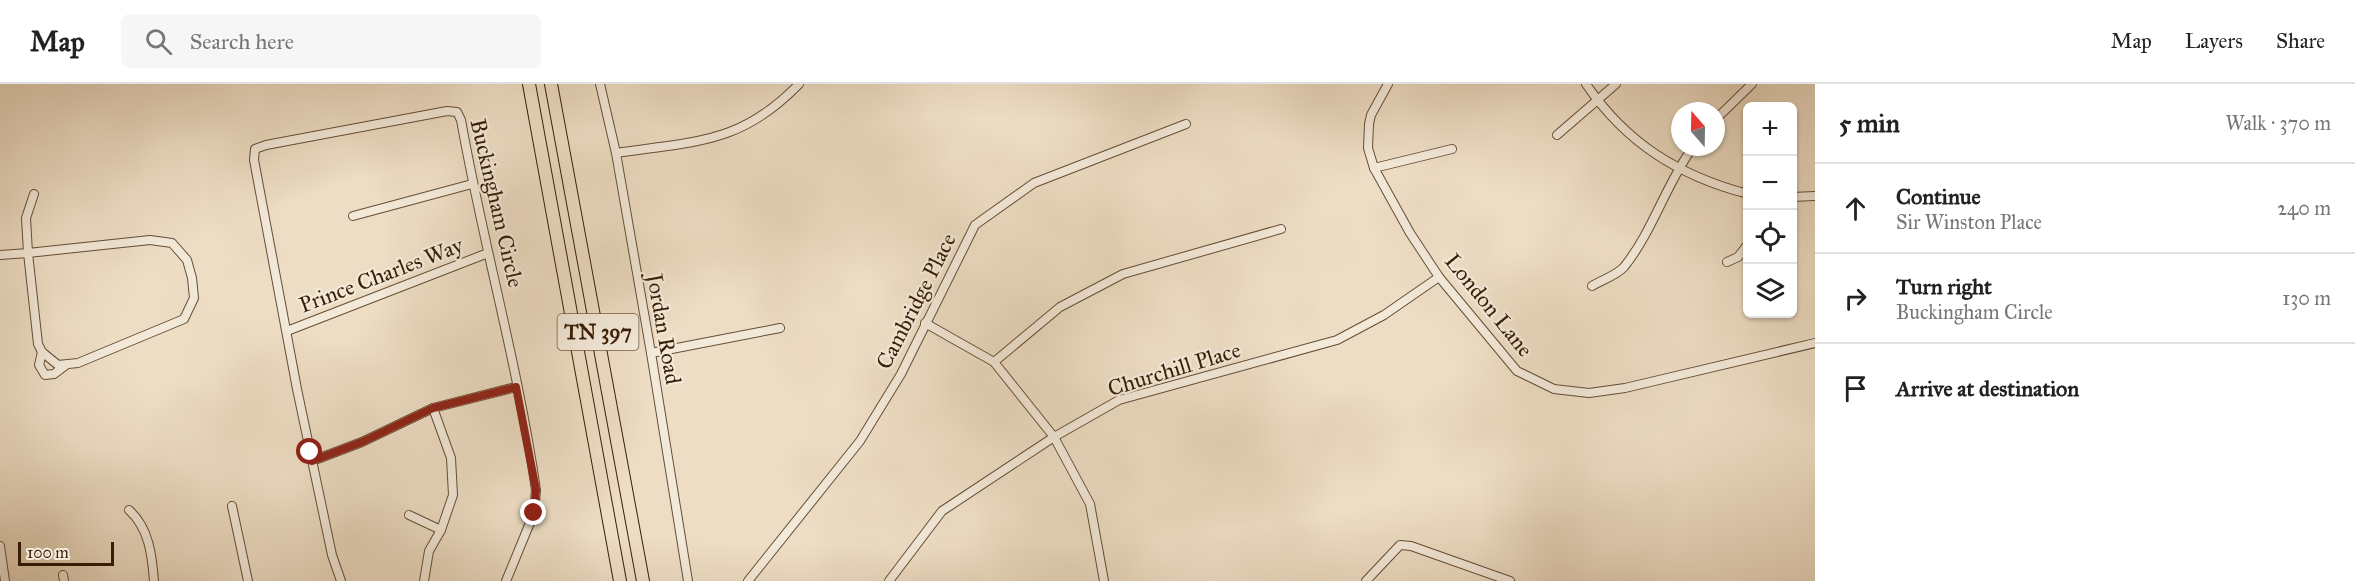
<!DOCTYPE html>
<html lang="en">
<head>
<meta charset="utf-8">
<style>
	:root { --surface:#fff; --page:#f6f6f6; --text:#222; --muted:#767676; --line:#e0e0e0 }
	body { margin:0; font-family:"IM FELL Great Primer",serif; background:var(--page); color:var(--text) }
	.controls { position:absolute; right:18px; top:18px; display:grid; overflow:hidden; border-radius:9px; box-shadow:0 2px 4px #0004 }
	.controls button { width:54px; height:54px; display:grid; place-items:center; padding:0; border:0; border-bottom:2px solid var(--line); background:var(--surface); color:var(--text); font:30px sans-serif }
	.compass { position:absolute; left:1671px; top:18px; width:54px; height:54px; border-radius:50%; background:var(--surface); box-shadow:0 2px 4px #0004; rotate:340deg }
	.scale { position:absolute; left:18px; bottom:15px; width:96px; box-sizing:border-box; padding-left:6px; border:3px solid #381d04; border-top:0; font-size:16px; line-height:21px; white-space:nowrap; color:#381d04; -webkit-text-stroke:4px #f3e9d9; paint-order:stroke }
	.stop { position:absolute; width:18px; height:18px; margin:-14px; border:4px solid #8f2418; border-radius:50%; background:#fff }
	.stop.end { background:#8f2418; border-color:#fff; box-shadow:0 2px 6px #0008 }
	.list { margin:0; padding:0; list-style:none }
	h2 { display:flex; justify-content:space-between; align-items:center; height:78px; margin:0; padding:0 24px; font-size:26px }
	h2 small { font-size:20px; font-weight:400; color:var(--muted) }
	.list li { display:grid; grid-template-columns:39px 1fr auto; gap:18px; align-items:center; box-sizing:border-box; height:90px; padding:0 24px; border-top:2px solid var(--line) }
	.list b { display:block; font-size:22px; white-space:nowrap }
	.list p { margin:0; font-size:20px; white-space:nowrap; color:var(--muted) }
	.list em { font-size:20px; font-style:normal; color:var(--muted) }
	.icon { flex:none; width:33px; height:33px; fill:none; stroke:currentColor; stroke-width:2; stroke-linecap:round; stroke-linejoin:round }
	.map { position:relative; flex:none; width:1815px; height:497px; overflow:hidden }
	header { display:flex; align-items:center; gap:36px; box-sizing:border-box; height:84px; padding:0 30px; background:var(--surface); border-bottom:2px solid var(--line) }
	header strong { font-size:28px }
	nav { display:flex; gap:33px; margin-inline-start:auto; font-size:21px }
	.search { width:420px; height:54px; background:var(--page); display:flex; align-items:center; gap:15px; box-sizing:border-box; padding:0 21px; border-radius:9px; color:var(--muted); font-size:22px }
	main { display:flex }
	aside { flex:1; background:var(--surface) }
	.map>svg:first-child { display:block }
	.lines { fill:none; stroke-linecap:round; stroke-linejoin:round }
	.minor-casing { stroke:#654d34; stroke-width:10 }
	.trunk-casing { stroke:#381d04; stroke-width:14 }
	.minor { stroke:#f3e9d9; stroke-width:8 }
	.trunk { stroke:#edddc4; stroke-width:12 }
	.route { stroke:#8f2418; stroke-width:8 }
	.labels { text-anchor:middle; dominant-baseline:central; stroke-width:4.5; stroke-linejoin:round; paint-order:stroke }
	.shield { fill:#f3e9d9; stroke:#705a44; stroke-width:1.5 }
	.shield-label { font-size:21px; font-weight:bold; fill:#381d04 }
	.street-label { font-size:22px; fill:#381d04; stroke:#f3e9d9 }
</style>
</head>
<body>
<header>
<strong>Map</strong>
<div class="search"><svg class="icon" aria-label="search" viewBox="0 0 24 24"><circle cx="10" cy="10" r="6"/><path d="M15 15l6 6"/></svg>Search here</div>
<nav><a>Map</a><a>Layers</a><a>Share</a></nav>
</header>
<main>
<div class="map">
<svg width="1815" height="497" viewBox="0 0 1815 497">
	<rect width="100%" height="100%" fill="#edddc4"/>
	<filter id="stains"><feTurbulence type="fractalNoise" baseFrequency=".00333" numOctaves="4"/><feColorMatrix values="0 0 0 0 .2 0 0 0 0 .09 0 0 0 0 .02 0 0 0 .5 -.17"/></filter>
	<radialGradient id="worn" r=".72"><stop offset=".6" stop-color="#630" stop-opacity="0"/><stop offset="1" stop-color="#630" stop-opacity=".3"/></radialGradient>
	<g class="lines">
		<defs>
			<g id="minor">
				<path d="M600 0 616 69 651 269 688 497"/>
				<path d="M1388 0 1371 31 1369 40 1368 64 1374 84 1410 149 1439 193 1517 287 1554 305 1589 309 1625 304 1815 259"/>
				<path d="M1586 0C1626 59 1679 92 1748 110"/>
				<path d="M1716 35 1752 0"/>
				<path d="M1557 51 1616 0"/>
				<path d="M616 69C694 57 740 61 799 0"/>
				<path d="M1374 84 1452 65"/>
				<path d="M1792 113 1815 112"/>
				<path d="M353 132 472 100"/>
				<path d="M150 156 172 159 187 176 192 194 194 214 184 235 78 279 58 281 42 268 38 260 28 169Z"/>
				<path d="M0 171 28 169 26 134 34 110"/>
				<path d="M1727 178 1738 173 1748 160"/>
				<path d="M1592 202C1602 196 1617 191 1624 183 1653 147 1666 100 1693 63"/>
				<path d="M925 239 994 278 1054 353 1090 420 1104 497"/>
				<path d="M287 247 488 169"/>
				<path d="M42 268 39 281 45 291 54 290 66 281"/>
				<path d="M651 269 780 244"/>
				<path d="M994 278 1060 223 1123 190 1281 145"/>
				<path d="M312 377 362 358 433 324 516 303"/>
				<path d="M232 422 248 497"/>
				<path d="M129 426C149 444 152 471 154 497"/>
				<path d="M409 431 441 446"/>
				<path d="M0 462 5 497"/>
				<path d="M63 491 64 497"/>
				<path d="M341 497 332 471 297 305 254 76 255 65 266 61 447 27 457 28 461 36C483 160 518 281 536 406L534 429 506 497"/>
				<path d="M424 497 429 467 441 446 453 411 451 374 433 324"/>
				<path d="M748 497 860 357 901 290 975 141 1034 99 1186 40"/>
				<path d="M889 497 942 427 1054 353 1119 316 1337 256 1384 231 1439 193"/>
				<path d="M1366 497 1400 461 1411 462 1510 497"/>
			</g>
			<g id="trunk">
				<path d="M529 0 620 497"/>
				<path d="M551 0 643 497"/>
			</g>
		</defs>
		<use href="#minor" class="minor-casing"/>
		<use href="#trunk" class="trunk-casing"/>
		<use href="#minor" class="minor"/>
		<use href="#trunk" class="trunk"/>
	</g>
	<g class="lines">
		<path class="route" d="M310 368 312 377 362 358 433 324 516 303 536 406 534 429"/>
	</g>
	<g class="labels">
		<rect class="shield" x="557.5" y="230" width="81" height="36" rx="4.5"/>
		<g class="shield-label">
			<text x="598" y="248">TN 397</text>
		</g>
		<g class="street-label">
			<text transform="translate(497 119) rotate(77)">Buckingham Circle</text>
			<text transform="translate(381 191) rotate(-21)">Prince Charles Way</text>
			<text transform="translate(916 217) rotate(-63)">Cambridge Place</text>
			<text transform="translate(1489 221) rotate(51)">London Lane</text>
			<text transform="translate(664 245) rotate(80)">Jordan Road</text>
			<text transform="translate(1174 285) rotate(-17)">Churchill Place</text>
		</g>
	</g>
	<rect width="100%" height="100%" filter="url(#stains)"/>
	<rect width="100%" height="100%" fill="url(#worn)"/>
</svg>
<div class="controls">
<button>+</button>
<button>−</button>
<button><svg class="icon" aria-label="locate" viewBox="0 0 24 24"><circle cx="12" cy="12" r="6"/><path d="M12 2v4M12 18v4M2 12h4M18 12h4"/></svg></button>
<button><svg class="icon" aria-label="layers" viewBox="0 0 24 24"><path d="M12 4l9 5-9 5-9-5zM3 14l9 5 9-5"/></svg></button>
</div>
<svg class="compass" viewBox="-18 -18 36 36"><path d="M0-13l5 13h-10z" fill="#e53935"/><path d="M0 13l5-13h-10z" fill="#767676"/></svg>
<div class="scale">100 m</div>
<div class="stop" style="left:310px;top:368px"></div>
<div class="stop end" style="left:534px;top:429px"></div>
</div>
<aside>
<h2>5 min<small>Walk · 370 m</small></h2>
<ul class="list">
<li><svg class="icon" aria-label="ahead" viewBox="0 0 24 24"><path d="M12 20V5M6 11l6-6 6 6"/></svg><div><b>Continue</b><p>Sir Winston Place</p></div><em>240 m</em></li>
<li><svg class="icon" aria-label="right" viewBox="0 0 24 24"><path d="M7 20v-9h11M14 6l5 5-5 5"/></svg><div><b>Turn right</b><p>Buckingham Circle</p></div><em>130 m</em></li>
<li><svg class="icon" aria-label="arrive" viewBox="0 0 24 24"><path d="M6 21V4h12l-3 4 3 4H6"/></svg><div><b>Arrive at destination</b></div></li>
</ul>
</aside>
</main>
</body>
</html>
